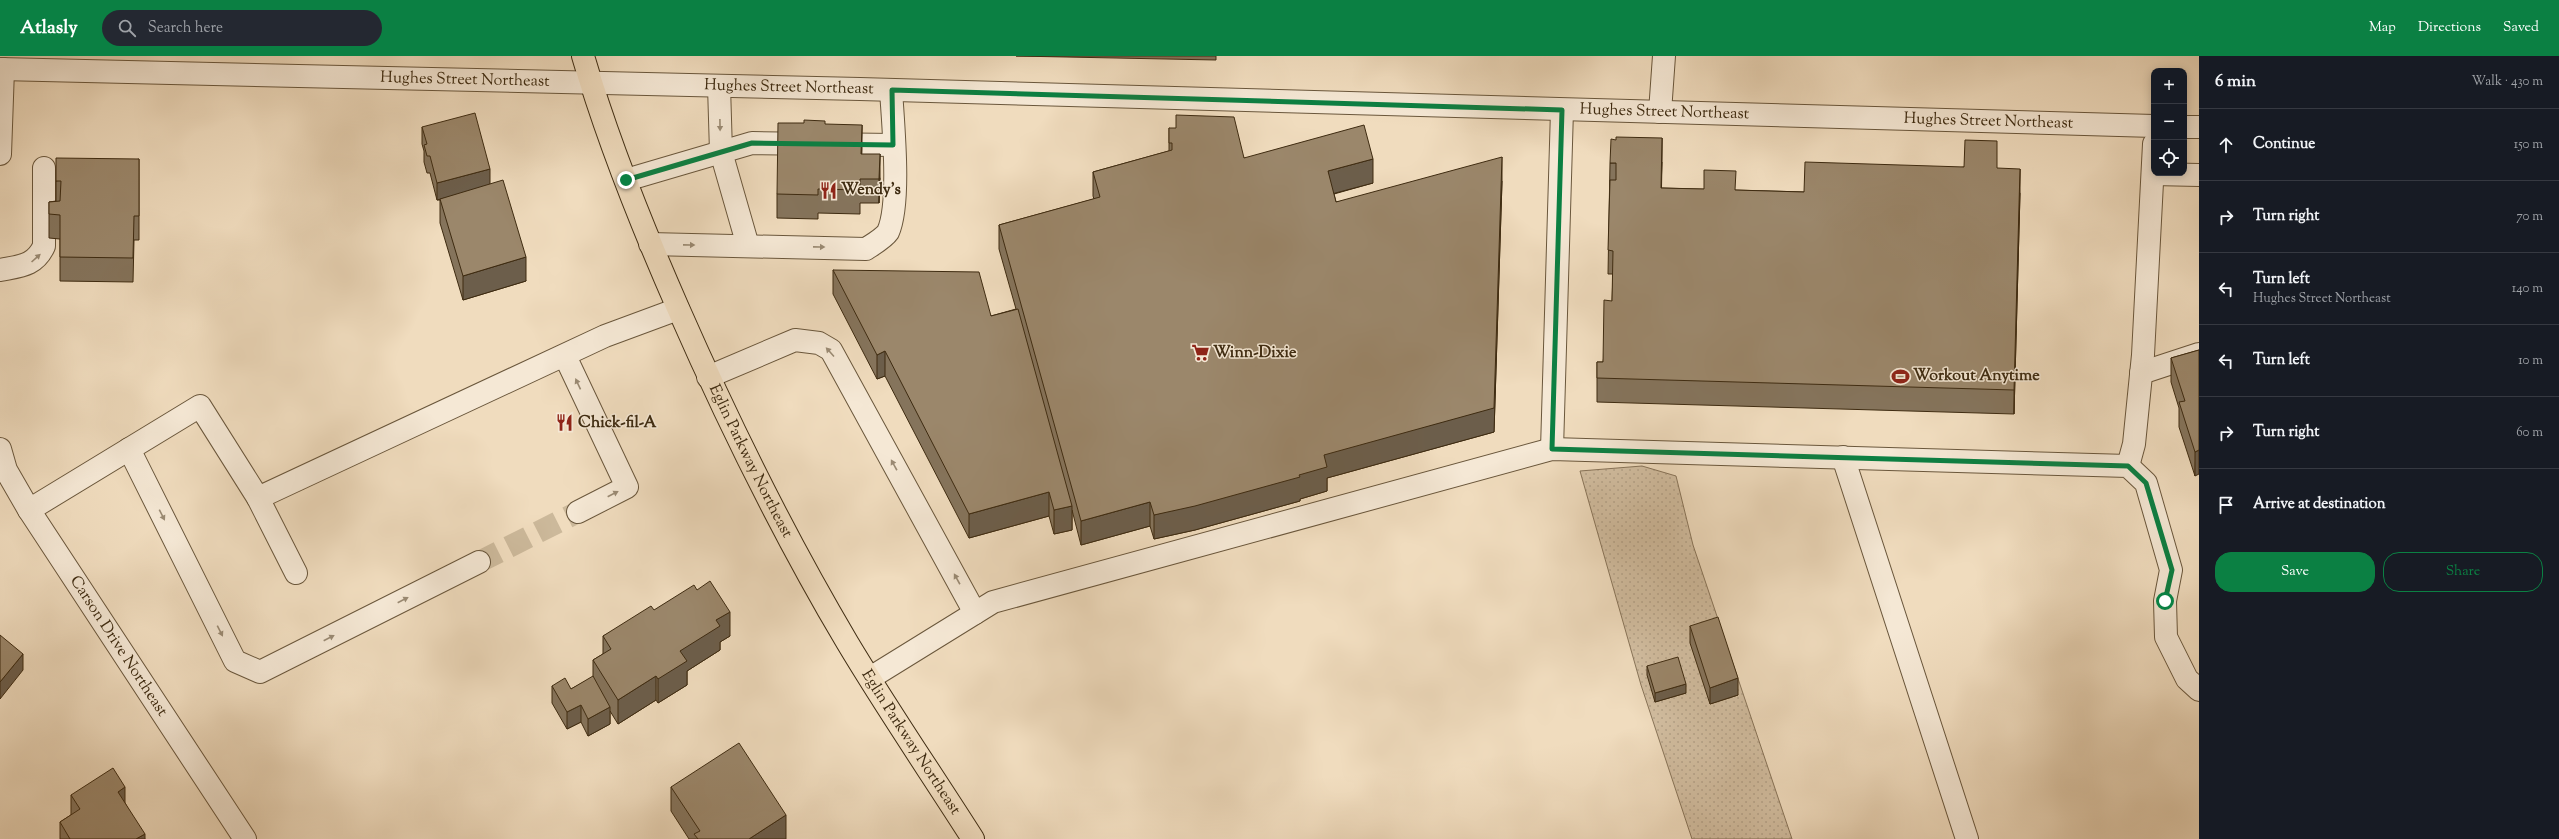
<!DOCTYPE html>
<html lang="en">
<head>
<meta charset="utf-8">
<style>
	:root { --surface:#171b24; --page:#242831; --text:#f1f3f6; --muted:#9ea1a6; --line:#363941; --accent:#0b8043 }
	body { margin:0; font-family:"Sorts Mill Goudy",serif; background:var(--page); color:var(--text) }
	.controls { position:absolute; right:12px; top:12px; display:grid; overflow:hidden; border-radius:8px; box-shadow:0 2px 10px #0003 }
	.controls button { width:36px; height:36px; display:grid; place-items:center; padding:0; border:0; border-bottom:1px solid var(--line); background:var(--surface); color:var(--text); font:20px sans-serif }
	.stop { position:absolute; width:12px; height:12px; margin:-9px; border:3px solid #0b8043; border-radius:50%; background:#fff }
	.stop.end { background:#0b8043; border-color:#fff; box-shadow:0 1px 4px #0008 }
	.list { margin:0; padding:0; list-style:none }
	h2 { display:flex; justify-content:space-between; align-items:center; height:52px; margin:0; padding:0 16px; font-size:17px }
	h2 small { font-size:13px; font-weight:400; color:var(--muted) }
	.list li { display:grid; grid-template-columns:26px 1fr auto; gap:12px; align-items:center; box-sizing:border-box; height:72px; padding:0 16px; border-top:1px solid var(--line) }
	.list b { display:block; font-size:15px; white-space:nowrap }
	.list p { margin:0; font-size:13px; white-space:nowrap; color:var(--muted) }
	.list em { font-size:13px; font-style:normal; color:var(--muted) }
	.actions { display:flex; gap:8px; padding:12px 16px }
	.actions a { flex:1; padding:9px 0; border:1px solid var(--accent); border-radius:16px; text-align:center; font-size:14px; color:var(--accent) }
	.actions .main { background:var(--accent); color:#fff }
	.icon { flex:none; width:22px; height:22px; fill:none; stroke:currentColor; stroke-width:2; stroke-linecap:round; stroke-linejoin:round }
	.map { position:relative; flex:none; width:2199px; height:783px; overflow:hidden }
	header { display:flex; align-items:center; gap:24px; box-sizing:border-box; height:56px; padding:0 20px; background:var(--accent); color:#fff }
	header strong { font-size:19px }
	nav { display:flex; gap:22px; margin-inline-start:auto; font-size:14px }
	.search { width:280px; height:36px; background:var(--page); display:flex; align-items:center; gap:10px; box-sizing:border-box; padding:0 14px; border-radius:22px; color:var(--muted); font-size:15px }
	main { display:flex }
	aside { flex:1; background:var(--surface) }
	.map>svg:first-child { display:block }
	.park { fill:url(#park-dots); stroke:#887459 }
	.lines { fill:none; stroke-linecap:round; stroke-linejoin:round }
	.minor-tunnel { stroke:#ccb99b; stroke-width:22; stroke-dasharray:22 11; stroke-linecap:butt }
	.minor-casing { stroke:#6a573c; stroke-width:24 }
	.highway-casing { stroke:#3e2b11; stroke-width:24 }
	.minor { stroke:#f5e8d5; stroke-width:22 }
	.highway { stroke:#f0dcbe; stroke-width:22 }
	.wall { fill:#85745c; stroke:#3e2b11 }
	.shaded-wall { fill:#6c5e4b; stroke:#3e2b11 }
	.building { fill:#9b876b; stroke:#3e2b11 }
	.oneway { fill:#9a8a73 }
	.route { stroke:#0b8043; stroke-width:5 }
	.labels { text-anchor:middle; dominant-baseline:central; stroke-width:3; stroke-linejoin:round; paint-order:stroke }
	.street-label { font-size:16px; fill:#3e2b11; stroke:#f5e8d5 }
	.poi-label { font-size:16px; font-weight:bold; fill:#3e2b11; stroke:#f5e8d5; text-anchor:start }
</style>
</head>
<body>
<header>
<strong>Atlasly</strong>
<div class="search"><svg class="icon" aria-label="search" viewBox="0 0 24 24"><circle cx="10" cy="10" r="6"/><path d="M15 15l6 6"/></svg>Search here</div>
<nav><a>Map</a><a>Directions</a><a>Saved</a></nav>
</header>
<main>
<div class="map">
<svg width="2199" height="783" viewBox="0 0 2199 783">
	<defs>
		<pattern id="park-dots" width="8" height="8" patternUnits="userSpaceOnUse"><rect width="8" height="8" fill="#d2bea1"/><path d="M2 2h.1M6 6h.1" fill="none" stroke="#b5a38a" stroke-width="1.8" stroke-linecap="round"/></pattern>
	</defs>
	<rect width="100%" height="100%" fill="#f0dcbe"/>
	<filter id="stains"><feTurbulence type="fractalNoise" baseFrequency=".005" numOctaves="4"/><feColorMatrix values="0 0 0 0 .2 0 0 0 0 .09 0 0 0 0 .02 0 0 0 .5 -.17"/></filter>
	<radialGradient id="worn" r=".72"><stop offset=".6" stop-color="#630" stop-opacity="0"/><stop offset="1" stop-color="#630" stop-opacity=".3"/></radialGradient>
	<path class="park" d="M1642 410 1676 420 1693 489 1792 783H1692L1641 629 1580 415Z"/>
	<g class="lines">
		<path class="minor-tunnel" d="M479 506 578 456"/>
		<defs>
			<g id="minor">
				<path id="s1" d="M0 13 860 33 2154 70"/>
				<path d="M719 30 721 96 748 190"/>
				<path d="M1660 56 1664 0"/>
				<path d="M2184 71H2199"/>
				<path d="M0 98 3 13"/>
				<path d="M2153 118 2199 119"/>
				<path d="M626 124 752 87 893 89"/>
				<path d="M650 188 866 193C872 189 884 182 888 176 901 147 893 68 891 34"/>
				<path d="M0 214C20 210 35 210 44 190V112"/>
				<path d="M565 300 627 431 578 456"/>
				<path d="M2141 317 2199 298"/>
				<path d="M708 321 795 284 819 287 831 294 975 557"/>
				<path id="s2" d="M0 393 6 414 29 454 245 783"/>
				<path d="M129 393 235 605 260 616 479 506"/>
				<path d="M1552 393 1562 54"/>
				<path d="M1843 401 1967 783"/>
				<path d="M2128 410 2134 388 2143 299 2154 88"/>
				<path d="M258 442 296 517"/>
				<path d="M29 454 200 350 258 442 605 280 678 253"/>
				<path d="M870 622 993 546 1552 393 2128 410 2146 427 2171 514 2165 545 2166 581 2187 623 2199 634"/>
			</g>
			<g id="highway">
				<path id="s3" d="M583 0C608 86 642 170 678 252 728 366 783 478 847 586 887 653 931 717 973 783"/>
			</g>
		</defs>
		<use href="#minor" class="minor-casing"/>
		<use href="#highway" class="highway-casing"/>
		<use href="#minor" class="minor"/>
		<use href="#highway" class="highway"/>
	</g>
	<g class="wall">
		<path d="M1016 0H1216V4Z"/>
		<path d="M825 68 861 98 880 122 879 147H860V158L818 157V163L777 162V138Z"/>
		<path d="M422 71 490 128 526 225 463 244 440 167V144H437L430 117H427L424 106V95L422 88Z"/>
		<path d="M1169 72 1244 102 1373 127 1334 138 1336 146 1502 125 1494 376 1327 422V435L1300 443V445L1195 474 1154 483 1150 470 1081 489 1072 454V474L1054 478 1049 460 969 482 885 320 877 323 833 238V214L991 260 1016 253 999 193V169L1094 143 1093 140V116L1169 95Z"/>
		<path d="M139 103V184H134L133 226 60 225V183L49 182V146L56 145V125Z"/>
		<path d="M1662 106 1661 132 1804 136 1964 111 1997 112 2020 137 2014 358 1597 346V306H1603L1612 245 1613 218H1608L1610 107Z"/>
		<path d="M2199 294 2195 420 2179 371V352L2171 326V302Z"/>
		<path d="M697 534 730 580 720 586V594L687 615V629L658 647 656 644 618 668 610 655V668L588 680 581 666 567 673 552 647V630L571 633 593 621V604L603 598V580Z"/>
		<path d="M1690 570 1738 639 1710 648 1690 587Z"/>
		<path d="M1647 610 1686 637 1655 646 1647 619Z"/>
		<path d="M671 731 786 783H689L671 755Z"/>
		<path d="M71 739 125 747 145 783H60V766L71 759Z"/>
	</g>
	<g class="shaded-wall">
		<path d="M862 69V93L861 122V98Z"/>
		<path d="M1662 82V106L1661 156V132Z"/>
		<path d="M880 98V122L879 147V123Z"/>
		<path d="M1502 101V125L1494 376 1327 422V435L1300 443V445L1195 474 1154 483V459L1299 419 1324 399Z"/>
		<path d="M1373 103V127L1328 139V115Z"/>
		<path d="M490 113V130L437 144V127Z"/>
		<path d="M2020 113V137L2014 358V334Z"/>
		<path d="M526 201V225L463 244V220Z"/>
		<path d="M885 295V320L877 323V299Z"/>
		<path d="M2199 394V418L2195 420V396Z"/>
		<path d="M1049 436V460L969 482V458Z"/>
		<path d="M1150 446V470L1081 489V465Z"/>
		<path d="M1072 450V474L1054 478V454Z"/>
		<path d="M730 556V580L720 586V594L687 615V629L658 647V623L680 595 716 564Z"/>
		<path d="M23 598V614L0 643V626Z"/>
		<path d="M656 620V644L618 668V644Z"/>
		<path d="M1738 622V639L1710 648V632Z"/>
		<path d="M1686 628V637L1655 646V637Z"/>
		<path d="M581 649V666L567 673V656Z"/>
		<path d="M610 651V668L588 680V663Z"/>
		<path d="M125 731V755L118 736Z"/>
		<path d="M786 759V783H749Z"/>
		<path d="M145 778V783H136Z"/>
	</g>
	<g class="building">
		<path d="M475 57 490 113 437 127 430 100H427L424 89 427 88 422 71Z"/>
		<path d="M1176 59 1234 61 1244 102 1364 69 1373 103 1328 115 1336 146 1502 101 1494 352 1324 399 1327 411 1299 419 1300 421 1195 450 1154 459 1150 446 1081 465 999 169 1100 141 1093 116 1172 94V87H1169V72H1176Z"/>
		<path d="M804 64 825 65V68L862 69 861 98H880L879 123H860V134L818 133V139L777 138 778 67H804Z"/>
		<path d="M1616 81 1662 82 1661 132 1704 133V114L1736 115 1735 134 1804 136 1805 106 1964 111 1965 84 1997 85V112L2020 113 2014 334 1597 322V306H1603L1604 244 1612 245 1613 195 1608 194 1610 124H1616V107H1610L1611 83 1616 84Z"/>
		<path d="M56 102 139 103V160H134L133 202 60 201V159L49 158V146L60 145 61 125H56Z"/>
		<path d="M503 124 526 201 463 220 440 143Z"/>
		<path d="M833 214 979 216 991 260 1018 253 1072 450 1054 454 1049 436 969 458 885 295 877 299Z"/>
		<path d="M2199 294V394L2195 396 2179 346 2185 345 2171 302Z"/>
		<path d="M710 525 730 556 716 564 720 570 680 595 687 605 658 623 656 620 618 644 593 604 611 593 603 580 651 550 654 554 694 529 697 534Z"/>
		<path d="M1718 561 1738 622 1710 632 1690 570Z"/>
		<path d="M0 579 23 598 0 626Z"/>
		<path d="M1678 601 1686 628 1655 637 1647 610Z"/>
		<path d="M593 620 610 651 588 663 581 649 567 656 552 630 565 622 571 633Z"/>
		<path d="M739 687 786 759 749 783H698L694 778 700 775 671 731Z"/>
		<path d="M113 712 125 731 118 736 145 778 136 783H70L60 766 80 753 71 739Z"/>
	</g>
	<defs><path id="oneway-solid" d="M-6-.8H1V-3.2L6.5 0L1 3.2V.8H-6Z"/></defs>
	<g class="oneway">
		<use href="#oneway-solid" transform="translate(720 69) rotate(89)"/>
		<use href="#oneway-solid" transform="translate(689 189) rotate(1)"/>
		<use href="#oneway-solid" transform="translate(819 191) rotate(1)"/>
		<use href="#oneway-solid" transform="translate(36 202) rotate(-42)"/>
		<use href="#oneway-solid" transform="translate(830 296) rotate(-132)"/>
		<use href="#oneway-solid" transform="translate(578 328) rotate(-115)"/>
		<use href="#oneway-solid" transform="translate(894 409) rotate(-119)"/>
		<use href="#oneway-solid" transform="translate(613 438) rotate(-27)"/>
		<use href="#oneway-solid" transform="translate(162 459) rotate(63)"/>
		<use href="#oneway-solid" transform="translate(957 523) rotate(-119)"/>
		<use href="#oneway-solid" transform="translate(403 544) rotate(-27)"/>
		<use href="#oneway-solid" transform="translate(220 575) rotate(63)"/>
		<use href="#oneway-solid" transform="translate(329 582) rotate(-27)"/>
	</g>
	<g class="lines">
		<path class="route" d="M626 124 752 87 893 89 892 34 1562 54 1552 393 2128 410 2146 427 2172 514 2165 545"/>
	</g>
	<defs>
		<symbol id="restaurant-bare" viewBox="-9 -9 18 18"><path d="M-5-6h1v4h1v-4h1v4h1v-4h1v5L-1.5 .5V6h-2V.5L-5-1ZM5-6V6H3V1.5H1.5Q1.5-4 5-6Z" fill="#8f2418" stroke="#f5e8d5" stroke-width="2.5" paint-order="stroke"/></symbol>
		<symbol id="supermarket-bare" viewBox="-9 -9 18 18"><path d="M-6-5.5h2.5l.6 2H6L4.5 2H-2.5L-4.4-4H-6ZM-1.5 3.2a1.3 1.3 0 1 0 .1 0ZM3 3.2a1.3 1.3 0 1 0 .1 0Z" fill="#8f2418" stroke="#f5e8d5" stroke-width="2.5" paint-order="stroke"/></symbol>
		<symbol id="stadium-bare" viewBox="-9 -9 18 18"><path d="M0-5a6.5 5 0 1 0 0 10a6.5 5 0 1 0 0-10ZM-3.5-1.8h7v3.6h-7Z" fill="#8f2418" stroke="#f5e8d5" stroke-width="2.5" paint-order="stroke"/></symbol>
	</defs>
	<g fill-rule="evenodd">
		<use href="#restaurant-bare" x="816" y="122" width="25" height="25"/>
		<use href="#supermarket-bare" x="1188" y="284" width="25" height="25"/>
		<use href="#stadium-bare" x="1888" y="308" width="25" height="25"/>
		<use href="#restaurant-bare" x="552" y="354" width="25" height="25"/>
	</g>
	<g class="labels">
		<g class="street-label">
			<text stroke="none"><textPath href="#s1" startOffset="465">Hughes Street Northeast</textPath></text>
			<text stroke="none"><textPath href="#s1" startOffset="789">Hughes Street Northeast</textPath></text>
			<text stroke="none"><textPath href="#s1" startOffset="1665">Hughes Street Northeast</textPath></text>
			<text stroke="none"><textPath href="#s1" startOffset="1989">Hughes Street Northeast</textPath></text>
			<text stroke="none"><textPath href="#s3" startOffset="439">Eglin Parkway Northeast</textPath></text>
			<text stroke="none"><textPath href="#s2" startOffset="231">Carson Drive Northeast</textPath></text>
			<text stroke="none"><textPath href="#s3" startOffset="763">Eglin Parkway Northeast</textPath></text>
		</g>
		<g class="poi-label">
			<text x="841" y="134">Wendy's</text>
			<text x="1213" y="297">Winn-Dixie</text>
			<text x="1913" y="320">Workout Anytime</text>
			<text x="578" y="367">Chick-fil-A</text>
		</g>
	</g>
	<rect width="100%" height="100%" filter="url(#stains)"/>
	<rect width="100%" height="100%" fill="url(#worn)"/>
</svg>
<div class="controls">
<button>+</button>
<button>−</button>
<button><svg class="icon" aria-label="locate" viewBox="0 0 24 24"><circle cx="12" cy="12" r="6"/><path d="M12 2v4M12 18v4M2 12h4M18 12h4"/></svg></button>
</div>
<div class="stop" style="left:2165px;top:545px"></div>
<div class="stop end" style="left:626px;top:124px"></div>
</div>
<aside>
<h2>6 min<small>Walk · 430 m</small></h2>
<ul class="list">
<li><svg class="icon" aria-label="ahead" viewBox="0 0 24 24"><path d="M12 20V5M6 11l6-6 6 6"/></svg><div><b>Continue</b></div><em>150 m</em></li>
<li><svg class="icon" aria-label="right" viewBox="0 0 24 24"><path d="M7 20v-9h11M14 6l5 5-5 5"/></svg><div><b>Turn right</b></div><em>70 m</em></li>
<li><svg class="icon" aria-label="left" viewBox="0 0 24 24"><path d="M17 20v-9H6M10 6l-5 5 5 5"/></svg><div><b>Turn left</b><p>Hughes Street Northeast</p></div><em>140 m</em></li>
<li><svg class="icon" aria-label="left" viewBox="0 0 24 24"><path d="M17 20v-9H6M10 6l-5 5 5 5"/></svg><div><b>Turn left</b></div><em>10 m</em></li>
<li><svg class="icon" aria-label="right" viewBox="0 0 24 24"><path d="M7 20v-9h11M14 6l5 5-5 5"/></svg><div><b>Turn right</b></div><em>60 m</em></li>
<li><svg class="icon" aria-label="arrive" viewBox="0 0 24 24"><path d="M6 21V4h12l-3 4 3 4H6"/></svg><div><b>Arrive at destination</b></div></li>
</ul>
<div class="actions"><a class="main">Save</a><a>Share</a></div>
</aside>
</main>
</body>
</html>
